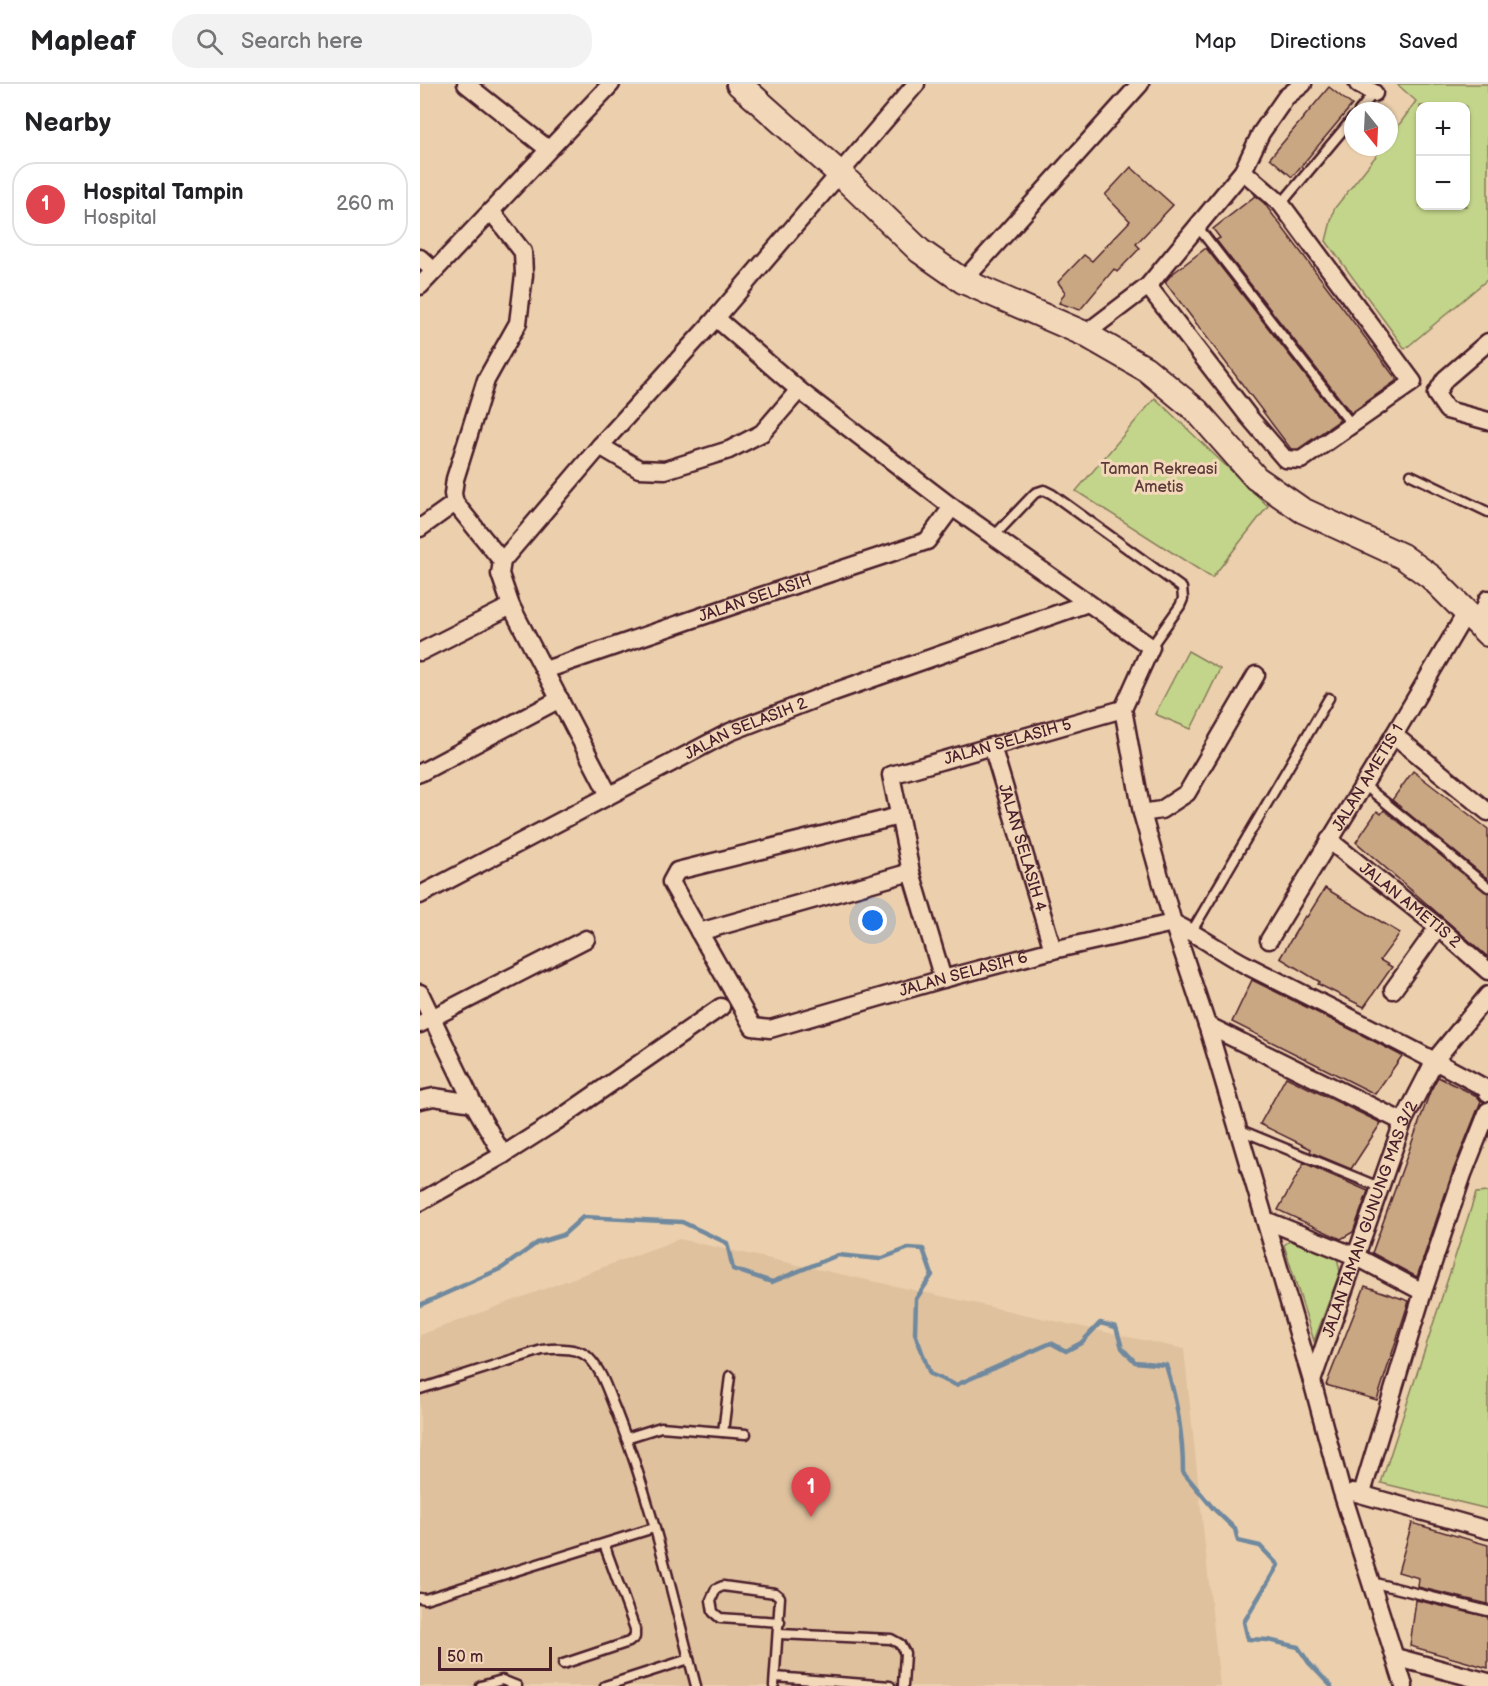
<!DOCTYPE html>
<html lang="en">
<head>
<meta charset="utf-8">
<style>
	:root { --surface:#fff; --page:#f2f2f2; --text:#202124; --muted:#757577; --line:#e0e0e0; --accent:#db2777 }
	body { margin:0; font-family:"Balsamiq Sans",sans-serif; background:var(--page); color:var(--text) }
	.controls { position:absolute; right:18px; top:18px; display:grid; overflow:hidden; border-radius:12px; box-shadow:0 2px 4px #0004 }
	.controls button { width:54px; height:54px; display:grid; place-items:center; padding:0; border:0; border-bottom:2px solid var(--line); background:var(--surface); color:var(--text); font:30px sans-serif }
	.compass { position:absolute; left:924px; top:18px; width:54px; height:54px; border-radius:50%; background:var(--surface); box-shadow:0 2px 4px #0004; rotate:162deg }
	.scale { position:absolute; left:18px; bottom:15px; width:114px; box-sizing:border-box; padding-left:6px; border:3px solid #4a1f2b; border-top:0; font-size:16px; line-height:21px; white-space:nowrap; color:#4a1f2b; -webkit-text-stroke:4px #f2d8b9; paint-order:stroke }
	.you { position:absolute; left:453px; top:837px; width:21px; height:21px; margin:-15px; border:4px solid #fff; border-radius:50%; background:#1a73e8; box-shadow:0 0 0 9px #1a73e833 }
	.badge { display:grid; place-items:center; width:39px; height:39px; border-radius:50%; background:var(--accent); color:#fff; font-size:20px; font-weight:700 }
	.pin { position:absolute; translate:-50% -50px; filter:drop-shadow(0 2px 3px #0008) }
	.pin::after { content:''; position:absolute; top:32px; width:21px; height:18px; background:inherit; clip-path:polygon(0 0,100% 0,50% 100%) }
	.list { margin:0; padding:0; list-style:none }
	h2 { display:flex; justify-content:space-between; align-items:center; height:78px; margin:0; padding:0 24px; font-size:26px }
	h2 small { font-size:20px; font-weight:400; color:var(--muted) }
	.list li { display:grid; grid-template-columns:39px 1fr auto; gap:18px; align-items:center; box-sizing:border-box; height:84px; margin:0 12px 12px; padding:0 12px; border:2px solid var(--line); border-radius:24px }
	.list b { display:block; font-size:22px; white-space:nowrap }
	.list p { margin:0; font-size:20px; white-space:nowrap; color:var(--muted) }
	.list em { font-size:20px; font-style:normal; color:var(--muted) }
	.icon { flex:none; width:33px; height:33px; fill:none; stroke:currentColor; stroke-width:2; stroke-linecap:round; stroke-linejoin:round }
	.map { position:relative; flex:none; width:1068px; height:1602px; overflow:hidden }
	header { display:flex; align-items:center; gap:36px; box-sizing:border-box; height:84px; padding:0 30px; background:var(--surface); border-bottom:2px solid var(--line) }
	header strong { font-size:28px }
	nav { display:flex; gap:33px; margin-inline-start:auto; font-size:21px }
	.search { width:420px; height:54px; background:var(--page); display:flex; align-items:center; gap:15px; box-sizing:border-box; padding:0 21px; border-radius:24px; color:var(--muted); font-size:22px }
	main { display:flex }
	aside { flex:1; background:var(--surface) }
	.map>svg:first-child { display:block }
	.built { fill:#dfc19e }
	.green { fill:#c3d58a; stroke:#867a5a; stroke-width:1.5; fill-rule:evenodd }
	.lines { fill:none; stroke-linecap:round; stroke-linejoin:round }
	.stream { stroke:#70899e; stroke-width:4.5 }
	.building { fill:#caa783; stroke:#4a1f2b; stroke-width:1.5 }
	.lane-casing { stroke:#4a1f2b; stroke-width:13 }
	.street-casing { stroke:#4a1f2b; stroke-width:21 }
	.secondary-casing { stroke:#4a1f2b; stroke-width:28 }
	.lane { stroke:#f2d8b9; stroke-width:8 }
	.street { stroke:#f2d8b9; stroke-width:16 }
	.secondary { stroke:#f2d8b9; stroke-width:24 }
	.labels { text-anchor:middle; dominant-baseline:central; stroke-width:6; stroke-linejoin:round; paint-order:stroke }
	.park-label { font-size:16px; fill:#5c3a39; stroke:#f2d8b9 }
	.street-label { font-size:16px; fill:#4a1f2b; stroke:#f2d8b9 }
</style>
</head>
<body>
<header>
<strong>Mapleaf</strong>
<div class="search"><svg class="icon" aria-label="search" viewBox="0 0 24 24"><circle cx="10" cy="10" r="6"/><path d="M15 15l6 6"/></svg>Search here</div>
<nav><a>Map</a><a>Directions</a><a>Saved</a></nav>
</header>
<main>
<aside>
<h2>Nearby<small></small></h2>
<ul class="list">
<li><span class="badge" style="background:#e0444e">1</span><div><b>Hospital Tampin</b><p>Hospital</p></div><em>260 m</em></li>
</ul>
</aside>
<div class="map">
<svg width="1068" height="1602" viewBox="0 0 1068 1602">
	<rect width="100%" height="100%" fill="#ecd0ad"/>
	<filter id="ink" filterUnits="userSpaceOnUse"><feTurbulence type="fractalNoise" baseFrequency=".0167" numOctaves="2"/><feDisplacementMap in="SourceGraphic" scale="12" xChannelSelector="R" yChannelSelector="G"/><feConvolveMatrix kernelMatrix="1 2 1 2 8 2 1 2 1" color-interpolation-filters="sRGB"/></filter>
	<g filter="url(#ink)">
		<path class="built" d="M259 1155 764 1265 800 1602H0V1251Z"/>
		<g class="green">
			<path d="M977 0H1068V195L985 265 906 157 914 125 963 63H969V55L996 17ZM1046 22V122H1000V22Z"/>
			<path d="M735 314 848 422 792 494 656 407Z"/>
			<path d="M768 567 800 585 771 645 735 630Z"/>
			<path d="M1068 1108V1425L961 1399 1056 1109Z"/>
			<path d="M874 1154 917 1173 920 1188 894 1257 864 1161Z"/>
		</g>
		<g class="lines">
			<path class="stream" d="M0 1221 82 1184 117 1159 143 1151 163 1133 262 1138 307 1159 313 1185 352 1198 418 1171 460 1175 489 1164 503 1165 512 1191 496 1215 495 1249 510 1290 536 1301 631 1259 646 1267 661 1259 680 1239 696 1243 702 1264 715 1278 746 1281C757 1316 763 1351 763 1388L792 1423 815 1445 818 1457 840 1462 858 1481 824 1538 828 1555 848 1556 878 1563 889 1579 911 1602"/>
		</g>
		<g class="building">
			<path d="M909 3 932 21 872 93 850 74Z"/>
			<path d="M711 83 753 121 716 160 720 164 697 188 694 185 660 226 639 219 645 208 638 198 664 171 672 177 710 137 685 111Z"/>
			<path d="M835 112 844 119 977 296 931 329 796 156 800 154 793 145Z"/>
			<path d="M786 164 920 336 878 365H871L745 198 752 190Z"/>
			<path d="M993 687 1068 745V795L972 716Z"/>
			<path d="M964 726 1068 809V873L936 758 957 727 961 730Z"/>
			<path d="M905 804 980 849 960 876 972 883 944 923 898 900 900 898 860 874 885 832 887 833Z"/>
			<path d="M832 896 942 951 982 972 955 1010 812 938Z"/>
			<path d="M866 993 961 1039 931 1085 890 1068 891 1065 840 1040Z"/>
			<path d="M1018 993 1057 1012 1061 1017 1033 1087 997 1193 952 1169 1010 1008Z"/>
			<path d="M884 1079 948 1107 933 1148 921 1155 858 1126Z"/>
			<path d="M945 1202 989 1217 957 1316 906 1301Z"/>
			<path d="M992 1439 1068 1461V1520L998 1503 999 1494 978 1488Z"/>
			<path d="M996 1516 1068 1533V1584L990 1562Z"/>
		</g>
		<g class="lines">
			<defs>
				<g id="lane">
					<path d="M939 27 954 9"/>
					<path d="M861 120 933 34"/>
					<path d="M777 142 932 341"/>
					<path d="M991 391 1068 428"/>
					<path d="M574 452 615 409 624 406 632 410 762 504 763 515 760 522 731 563"/>
					<path d="M943 700 1068 803"/>
					<path d="M772 847 909 614"/>
					<path d="M818 1045 959 1103"/>
					<path d="M0 1305 122 1266C137 1264 158 1263 169 1274 183 1288 188 1309 196 1327 231 1415 252 1510 276 1602"/>
					<path d="M303 1348 310 1292"/>
					<path d="M206 1354 241 1343 326 1350"/>
					<path d="M951 1498 1068 1527"/>
					<path d="M0 1514 5 1515 234 1444"/>
					<path d="M359 1550 471 1555 480 1560 485 1569 483 1602"/>
					<path d="M143 1580 209 1558 215 1553V1545L184 1460"/>
					<path d="M355 1593 470 1602"/>
					<path d="M61 1602 82 1596 97 1602"/>
					<path d="M185 1602 269 1575"/>
					<path d="M354 1602 360 1513 355 1509 303 1502 296 1505 291 1516 293 1528 300 1534 360 1538"/>
				</g>
				<g id="street">
					<path d="M46 0 128 65"/>
					<path d="M938 0 954 9"/>
					<path d="M71 127 103 168 104 191 98 239 66 296 35 395 33 410 35 419 82 477"/>
					<path d="M0 174 14 187"/>
					<path d="M543 197 720 0"/>
					<path d="M0 202 191 0"/>
					<path d="M728 202 829 333 865 375 881 376 993 298 861 120 823 87"/>
					<path d="M296 234 379 306 532 423 731 563 703 625 722 729 753 839 788 944 845 1136 892 1297 921 1405 984 1602"/>
					<path d="M665 250 728 202 823 87 841 49 866 13 883 0"/>
					<path d="M1068 258 1025 295 1016 310 1027 326 1068 337"/>
					<path d="M180 362 219 385 245 386 309 366 342 349 379 306"/>
					<path d="M0 444 35 419"/>
					<path d="M1058 541 1068 515"/>
					<path d="M0 568 91 522"/>
					<path id="s1" d="M125 586 335 514 507 457 532 423"/>
					<path d="M974 651 1068 728"/>
					<path id="s2" d="M572 662 633 866"/>
					<path d="M0 689 140 615"/>
					<path d="M189 711 91 522 80 490 82 477 180 362 296 234 496 0"/>
					<path d="M722 729 741 726 767 709 836 591"/>
					<path id="s3" d="M479 732 257 787 251 798 333 943 350 945 523 895 633 866 753 839C780 851 802 869 828 882 907 922 987 961 1065 1004L1068 1009"/>
					<path id="s4" d="M909 756 1018 843 1068 887"/>
					<path id="s5" d="M0 811 310 648 408 610 668 519"/>
					<path d="M279 848 491 788"/>
					<path id="s6" d="M849 856 974 651 1046 529"/>
					<path id="s7" d="M523 895 491 788 471 691 703 625"/>
					<path d="M973 906 1018 843"/>
					<path d="M0 909 53 1019 83 1071"/>
					<path d="M0 940 166 855"/>
					<path d="M787 941 983 1038"/>
					<path d="M0 1016 14 1013 53 1019"/>
					<path d="M0 1118 83 1071 135 1038 301 923"/>
					<path d="M845 1136 935 1172 1003 1208"/>
					<path id="s8" d="M892 1297 983 1038 1015 976 1068 911"/>
					<path d="M933 1408 1068 1446"/>
					<path d="M942 1409 1003 1208 1043 1090 1068 1027"/>
					<path d="M975 1573 1068 1598"/>
				</g>
				<path id="secondary" d="M319 0 419 89 500 167 543 197 665 250 726 285 777 327 836 394 882 426 982 472 1011 493 1068 550"/>
			</defs>
			<use href="#lane" class="lane-casing"/>
			<use href="#street" class="street-casing"/>
			<use href="#secondary" class="secondary-casing"/>
			<use href="#lane" class="lane"/>
			<use href="#street" class="street"/>
			<use href="#secondary" class="secondary"/>
		</g>
	</g>
	<g class="labels">
		<g class="park-label">
			<text x="739" y="385">Taman Rekreasi<tspan x="739" dy="18">Ametis</tspan></text>
		</g>
		<g class="street-label">
			<text stroke="none"><textPath href="#s1" startOffset="222">JALAN SELASIH</textPath></text>
			<text stroke="none"><textPath href="#s5" startOffset="366">JALAN SELASIH 2</textPath></text>
			<text stroke="none"><textPath href="#s7" startOffset="332">JALAN SELASIH 5</textPath></text>
			<text stroke="none"><textPath href="#s6" startOffset="190">JALAN AMETIS 1</textPath></text>
			<text stroke="none"><textPath href="#s2" startOffset="106">JALAN SELASIH 4</textPath></text>
			<text stroke="none"><textPath href="#s4" startOffset="104">JALAN AMETIS 2</textPath></text>
			<text stroke="none"><textPath href="#s3" startOffset="626">JALAN SELASIH 6</textPath></text>
			<text stroke="none"><textPath href="#s8" startOffset="172">JALAN TAMAN GUNUNG MAS 3/2</textPath></text>
		</g>
	</g>
</svg>
<div class="controls">
<button>+</button>
<button>−</button>
</div>
<svg class="compass" viewBox="-18 -18 36 36"><path d="M0-13l5 13h-10z" fill="#e53935"/><path d="M0 13l5-13h-10z" fill="#757577"/></svg>
<div class="scale">50 m</div>
<div class="you"></div>
<div class="pin badge" style="left:391px;top:1433px;background:#e0444e">1</div>
</div>
</main>
</body>
</html>
